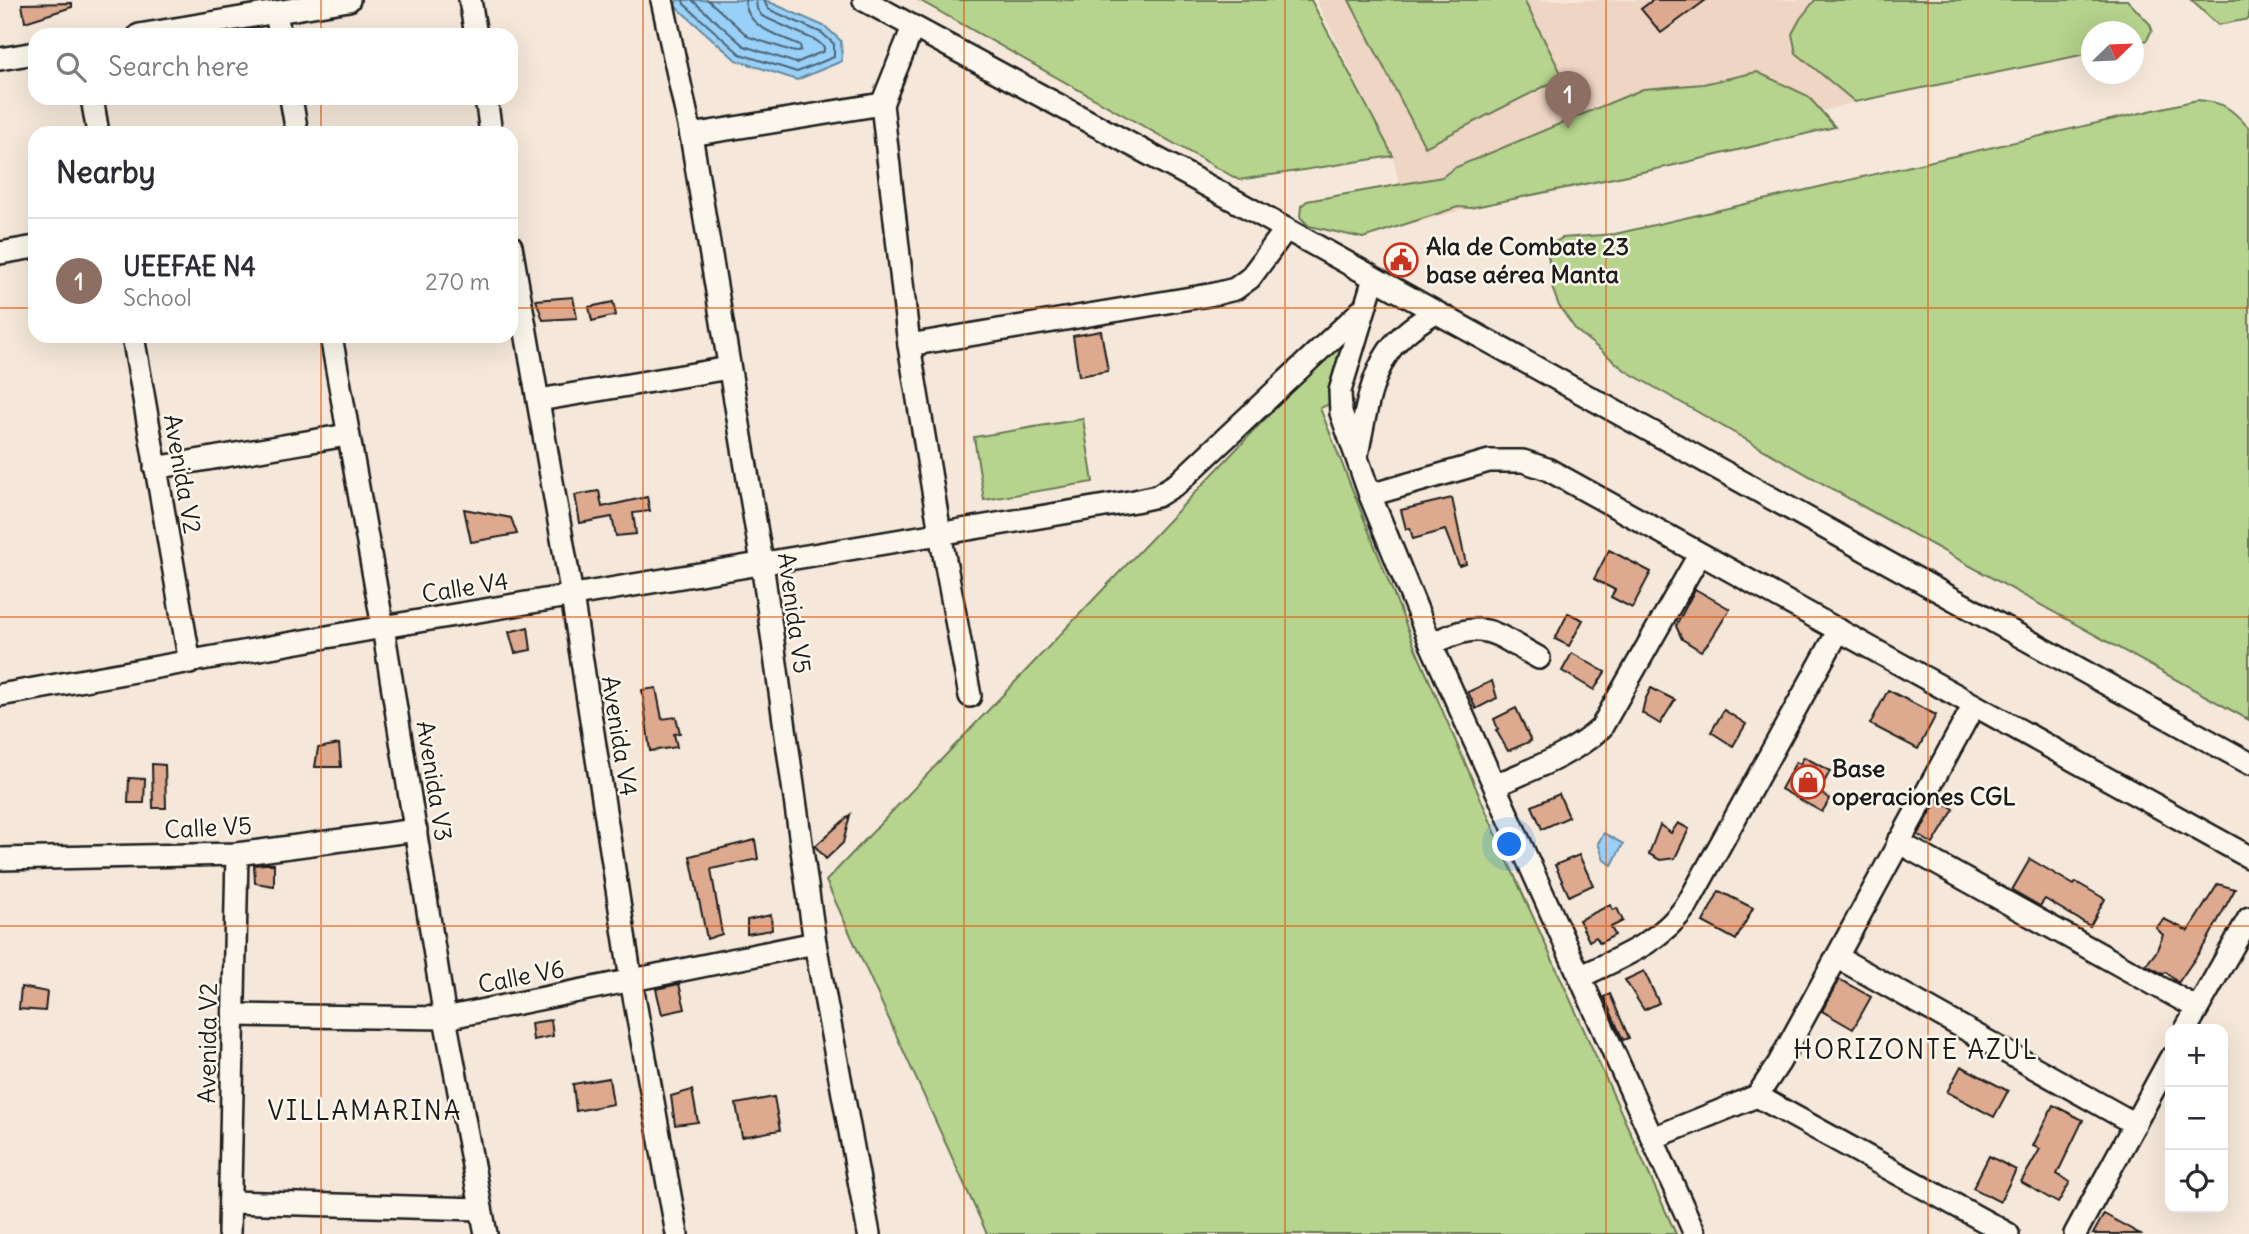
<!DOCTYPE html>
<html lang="en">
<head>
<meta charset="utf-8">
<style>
	:root { --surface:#fff; --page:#f2f2f3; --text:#2b2b33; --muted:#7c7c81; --line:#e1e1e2; --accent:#0f766e }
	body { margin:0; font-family:Delius,sans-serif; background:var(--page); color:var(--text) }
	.controls { position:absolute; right:21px; bottom:21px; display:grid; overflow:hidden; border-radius:14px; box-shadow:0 7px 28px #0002 }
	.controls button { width:63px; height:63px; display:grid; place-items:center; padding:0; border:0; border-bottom:2px solid var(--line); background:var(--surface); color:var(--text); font:35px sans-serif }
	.compass { position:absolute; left:2081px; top:21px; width:63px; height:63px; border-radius:50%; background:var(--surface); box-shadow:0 7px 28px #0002; rotate:67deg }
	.you { position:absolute; left:1510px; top:845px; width:24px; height:24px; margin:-18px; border:5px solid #fff; border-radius:50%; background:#1a73e8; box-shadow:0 0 0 10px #1a73e833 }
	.badge { display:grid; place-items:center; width:46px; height:46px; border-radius:50%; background:var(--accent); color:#fff; font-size:23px; font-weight:700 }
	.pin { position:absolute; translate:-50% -58px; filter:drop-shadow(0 2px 4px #0008) }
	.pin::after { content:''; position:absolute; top:37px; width:24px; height:21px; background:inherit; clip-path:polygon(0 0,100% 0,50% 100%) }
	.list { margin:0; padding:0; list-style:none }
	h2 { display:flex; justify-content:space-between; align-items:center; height:91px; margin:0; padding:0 28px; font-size:30px }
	h2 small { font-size:23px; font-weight:400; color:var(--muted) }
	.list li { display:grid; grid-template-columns:46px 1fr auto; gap:21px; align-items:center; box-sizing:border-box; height:126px; padding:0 28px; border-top:2px solid var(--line) }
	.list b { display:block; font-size:26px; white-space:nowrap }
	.list p { margin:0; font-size:23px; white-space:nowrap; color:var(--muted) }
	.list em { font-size:23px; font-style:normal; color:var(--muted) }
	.icon { flex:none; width:38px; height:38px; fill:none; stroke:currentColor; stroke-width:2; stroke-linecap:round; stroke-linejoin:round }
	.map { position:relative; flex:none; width:2249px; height:1234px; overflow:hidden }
	.search { position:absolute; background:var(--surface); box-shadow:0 7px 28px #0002; left:28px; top:28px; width:490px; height:77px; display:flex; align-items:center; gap:18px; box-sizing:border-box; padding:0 24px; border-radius:21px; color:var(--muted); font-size:26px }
	.panel { position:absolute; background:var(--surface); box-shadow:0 7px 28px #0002; left:28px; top:126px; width:490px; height:217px; border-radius:21px }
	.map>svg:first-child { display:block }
	.built { fill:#eed5c4 }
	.green { fill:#b6d48d; stroke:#697854; stroke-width:2 }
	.water { fill:#98d0f7; stroke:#66889f; stroke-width:2 }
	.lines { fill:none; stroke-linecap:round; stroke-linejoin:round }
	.shore { stroke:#4e6474; stroke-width:2 }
	.building { fill:#ddaa90; stroke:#1c1c1c; stroke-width:2 }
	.minor-casing { stroke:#1c1c1c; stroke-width:26 }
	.minor { stroke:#fbf7ec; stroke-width:21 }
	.grid { fill:none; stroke:#de560d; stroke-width:2; stroke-opacity:0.55 }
	.labels { text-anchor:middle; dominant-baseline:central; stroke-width:5; stroke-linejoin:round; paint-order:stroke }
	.poi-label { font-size:24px; font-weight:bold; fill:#1c1c1c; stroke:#fbf7ec; text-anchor:start }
	.street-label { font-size:24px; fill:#1c1c1c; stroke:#fbf7ec }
	.neighbourhood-label { font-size:26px; letter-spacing:2px; fill:#1c1c1c; stroke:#fbf7ec }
</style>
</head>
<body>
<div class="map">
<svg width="2249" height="1234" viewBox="0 0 2249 1234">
	<rect width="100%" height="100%" fill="#f5e8da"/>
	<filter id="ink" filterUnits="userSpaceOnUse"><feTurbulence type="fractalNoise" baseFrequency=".0143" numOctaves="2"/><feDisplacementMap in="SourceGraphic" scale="14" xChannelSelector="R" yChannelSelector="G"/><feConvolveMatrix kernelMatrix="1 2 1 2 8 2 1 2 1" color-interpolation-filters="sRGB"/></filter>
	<g filter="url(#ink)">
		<path class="built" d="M1316 0H2127L2150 24 2152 30 2147 40 2134 44V32H2092L2091 53 1855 102 1408 225 1393 156Z"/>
		<g class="green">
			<path d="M919 0H1311L1393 156 1239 180Z"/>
			<path d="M1349 0H1524L1563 77 1425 147Z"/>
			<path d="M1815 0H2127L2150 24 2152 30 2147 40 2134 44V32H2092L2091 53 1855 102 1796 53 1792 34 1800 19Z"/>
			<path d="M2191 0H2249V19L2218 25Z"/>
			<path d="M1757 72 1808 96 1835 127 1666 167 1470 208 1458 207 1363 238 1309 226 1300 217 1301 206 1307 201 1442 177 1454 168 1643 89 1703 84Z"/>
			<path d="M2197 100C2224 102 2231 108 2249 128V720L1862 506 1626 371 1576 330 1559 306 1553 290 1547 247 1562 238 1615 234Z"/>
			<path d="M1347 338 1337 363 1330 404 1320 408 1414 645 1502 848 1676 1234H987L826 881 1305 377Z"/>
			<path d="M1083 419 1093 482 984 500 974 437Z"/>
		</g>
		<g class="water">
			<path d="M678 0H765L826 27 841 41 842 61 797 80 736 60 674 5Z"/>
			<path d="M1604 833 1623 844 1612 865 1604 860 1598 843Z"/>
		</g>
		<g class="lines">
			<g class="shore">
				<path d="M683 0 684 4 740 54 797 72 834 57V44L822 33 768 9 764 0"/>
				<path d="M692 0 744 46 796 63 824 51V47L817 41 762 16 757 9 756 0"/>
				<path d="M708 0 749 37 795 52 801 50 800 45C778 35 746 28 745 0"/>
			</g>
		</g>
		<g class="building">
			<path d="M1653 0H1706L1661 33 1641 9Z"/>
			<path d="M72 3V7L25 22 22 4Z"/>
			<path d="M573 297 577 318 543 320 536 300Z"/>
			<path d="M613 302 616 315 592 321 589 307Z"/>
			<path d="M1101 331 1108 371 1079 376 1073 336Z"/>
			<path d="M599 491 602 507 647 497 650 511 633 513 636 534 616 536 612 517 580 523 575 495Z"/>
			<path d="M1452 498 1466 564 1459 566 1445 530 1413 539 1410 528 1406 529 1401 510Z"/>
			<path d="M464 509 511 518 517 534 471 542Z"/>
			<path d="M1609 550 1651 572 1632 608 1611 597 1615 590 1594 579Z"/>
			<path d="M1695 589 1730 609 1710 641 1701 651 1682 639 1676 626Z"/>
			<path d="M1568 613 1583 620 1569 646 1555 639Z"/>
			<path d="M528 627 531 650 515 653 509 632Z"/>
			<path d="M1572 653 1605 672 1594 690 1562 671Z"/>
			<path d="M1492 681 1497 698 1476 709 1468 692Z"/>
			<path d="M656 688 662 719 676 717 680 733 674 734 677 747 650 751 642 690Z"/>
			<path d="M1651 688 1675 700 1660 724 1642 713 1645 700Z"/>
			<path d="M1888 690 1936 715 1918 749 1870 724Z"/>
			<path d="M1516 708 1531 741 1508 751 1496 730 1498 729 1494 719Z"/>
			<path d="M1724 710 1746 724 1733 746 1711 732Z"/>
			<path d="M339 744 341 767H315L318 748Z"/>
			<path d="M1804 757 1830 771 1819 792 1830 799 1822 812 1781 789 1796 762 1800 764Z"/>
			<path d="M152 764 165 765 166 808H153Z"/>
			<path d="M129 778 145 779 144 803H128Z"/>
			<path d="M1559 794 1569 817 1542 829 1532 806Z"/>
			<path d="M1938 799 1954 809 1933 844 1918 835Z"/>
			<path d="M850 815 843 843 826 859 815 846Z"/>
			<path d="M1678 823 1689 829 1675 858 1660 860 1649 854 1660 825 1671 833Z"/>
			<path d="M755 840 758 859 711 869 722 934 707 939 690 856Z"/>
			<path d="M1579 855 1593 885 1569 896 1555 865Z"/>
			<path d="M2030 859 2074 885 2076 882 2105 899 2090 926 2045 899 2040 906 2012 890Z"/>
			<path d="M265 864H274V886L255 883 254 865Z"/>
			<path d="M2218 884 2235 889 2207 941 2178 983 2166 972 2163 974 2146 965 2156 952 2163 935 2156 928 2164 919 2188 931Z"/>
			<path d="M1719 891 1753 908 1736 940 1703 922Z"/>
			<path d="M1610 905 1613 910 1617 908 1623 921 1611 927 1615 935 1600 943 1596 937 1589 941 1579 920Z"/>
			<path d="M771 915 772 930 747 934V920Z"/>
			<path d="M1644 971 1659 1003 1644 1010 1625 980Z"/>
			<path d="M1839 979 1871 997 1853 1029 1822 1011Z"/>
			<path d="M679 984 685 1009 662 1014 656 989Z"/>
			<path d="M21 987 47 992 45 1011 19 1009Z"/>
			<path d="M1610 994 1629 1038 1623 1040 1604 997Z"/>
			<path d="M551 1020 553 1036 533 1040 531 1023Z"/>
			<path d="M1961 1066 2008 1091 1994 1117 1947 1092Z"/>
			<path d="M609 1078 613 1104 576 1111 573 1084Z"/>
			<path d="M692 1090 698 1122 675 1125 671 1096Z"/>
			<path d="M774 1097 780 1130 742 1137 736 1104Z"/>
			<path d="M2053 1105 2083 1120 2057 1174 2070 1182 2058 1203 2021 1182 2040 1149 2033 1146Z"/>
			<path d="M1989 1156 2016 1170 2000 1202 1973 1188Z"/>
			<path d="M2104 1214 2140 1234H2093Z"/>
		</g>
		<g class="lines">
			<defs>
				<g id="minor">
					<path d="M470 0 476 35"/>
					<path d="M662 0 691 135 762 563 815 943 869 1234"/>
					<path d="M864 0 1232 199 2249 763"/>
					<path d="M276 13 280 35"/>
					<path d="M913 27 882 104 909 345 940 533 970 696"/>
					<path d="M139 35 349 0"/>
					<path d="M0 59 35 53"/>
					<path d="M92 98 98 133"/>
					<path d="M291 98 297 133"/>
					<path d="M486 98 491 133"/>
					<path d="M691 135 882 104"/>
					<path d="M511 246 572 596 631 980 677 1234"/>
					<path d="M0 253 35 247"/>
					<path d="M1374 278 1340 391 1341 413 1370 495 1431 644 1695 1234"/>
					<path d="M133 336 190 663"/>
					<path d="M331 336 383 627 445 1018 486 1234"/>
					<path d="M909 345 1215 294 1235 289 1250 278 1286 229"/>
					<path d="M539 400 729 368"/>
					<path d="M1357 455C1364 422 1369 380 1389 351 1401 334 1418 323 1435 312"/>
					<path d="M155 468 347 435"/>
					<path d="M1370 495 1489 461H1523L1547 469 2249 857"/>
					<path d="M1431 644C1486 618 1489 631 1539 658"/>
					<path d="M0 695 383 627 1135 501 1157 496 1178 483 1364 308"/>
					<path d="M1496 785C1532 769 1572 755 1601 728L1699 555"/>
					<path d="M1898 842 2197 1008"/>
					<path d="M0 859 237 854 416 830"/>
					<path d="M1837 957 2135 1124"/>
					<path d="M1580 977C1621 957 1660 943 1687 905L1839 630"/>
					<path d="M234 1015 445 1018 815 943"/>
					<path d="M2186 1029 2249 918"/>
					<path d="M1757 1096 2008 1234"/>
					<path d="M1653 1138 1757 1096 1779 1063 1974 705"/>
					<path d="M230 1202 481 1209"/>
					<path d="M229 1234 237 854"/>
					<path d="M2075 1234 2170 1059"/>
				</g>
			</defs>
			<use href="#minor" class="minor-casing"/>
			<use href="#minor" class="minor"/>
		</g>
	</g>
	<path class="grid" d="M321 0V35M643 0V1234M964 0V1234M1285 0V1234M1606 0V1234M1928 0V1234M321 98V133M0 308H35M511 308H2249M321 336V1234M0 617H2249M0 926H2249"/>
	<defs>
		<symbol id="civic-ring" viewBox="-11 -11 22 22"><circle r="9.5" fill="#fbf7ec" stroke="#c8321e" stroke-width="1.5"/><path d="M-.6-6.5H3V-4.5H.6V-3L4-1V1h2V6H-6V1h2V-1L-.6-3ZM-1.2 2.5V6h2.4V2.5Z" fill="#c8321e"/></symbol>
		<symbol id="shop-ring" viewBox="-11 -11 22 22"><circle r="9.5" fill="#fbf7ec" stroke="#c8321e" stroke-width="1.5"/><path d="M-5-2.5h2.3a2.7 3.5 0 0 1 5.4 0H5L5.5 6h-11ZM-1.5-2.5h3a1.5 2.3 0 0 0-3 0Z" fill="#c8321e"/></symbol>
	</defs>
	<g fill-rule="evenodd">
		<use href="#civic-ring" x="1382" y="241" width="38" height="38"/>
		<use href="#shop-ring" x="1789" y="763" width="38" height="38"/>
	</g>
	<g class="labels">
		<g class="poi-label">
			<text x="1426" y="246">Ala de Combate 23<tspan x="1426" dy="28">base aérea Manta</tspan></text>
			<text x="1832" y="768">Base<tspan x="1832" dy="28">operaciones CGL</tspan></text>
		</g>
		<g class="street-label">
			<text transform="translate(183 474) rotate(80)">Avenida V2</text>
			<text transform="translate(465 587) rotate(-9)">Calle V4</text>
			<text transform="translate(795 613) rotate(82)">Avenida V5</text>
			<text transform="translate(620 736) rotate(81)">Avenida V4</text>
			<text transform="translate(435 781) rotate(81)">Avenida V3</text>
			<text transform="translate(208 827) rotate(-3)">Calle V5</text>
			<text transform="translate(521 976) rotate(-11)">Calle V6</text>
			<text transform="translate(207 1043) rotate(-89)">Avenida V2</text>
		</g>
		<g class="neighbourhood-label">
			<text x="1916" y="1049">HORIZONTE AZUL</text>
			<text x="365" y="1110">VILLAMARINA</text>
		</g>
	</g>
</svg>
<div class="controls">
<button>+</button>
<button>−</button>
<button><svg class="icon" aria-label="locate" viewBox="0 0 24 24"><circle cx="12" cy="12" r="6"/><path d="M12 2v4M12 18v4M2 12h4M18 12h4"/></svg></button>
</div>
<svg class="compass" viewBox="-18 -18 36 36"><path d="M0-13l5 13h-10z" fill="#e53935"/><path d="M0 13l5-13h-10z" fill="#7c7c81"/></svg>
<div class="you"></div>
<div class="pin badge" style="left:1568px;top:129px;background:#8d6e63">1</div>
<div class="search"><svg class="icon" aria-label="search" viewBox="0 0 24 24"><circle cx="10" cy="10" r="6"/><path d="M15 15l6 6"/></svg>Search here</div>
<section class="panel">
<h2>Nearby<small></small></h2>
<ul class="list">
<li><span class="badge" style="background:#8d6e63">1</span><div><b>UEEFAE N4</b><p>School</p></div><em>270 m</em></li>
</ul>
</section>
</div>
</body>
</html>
